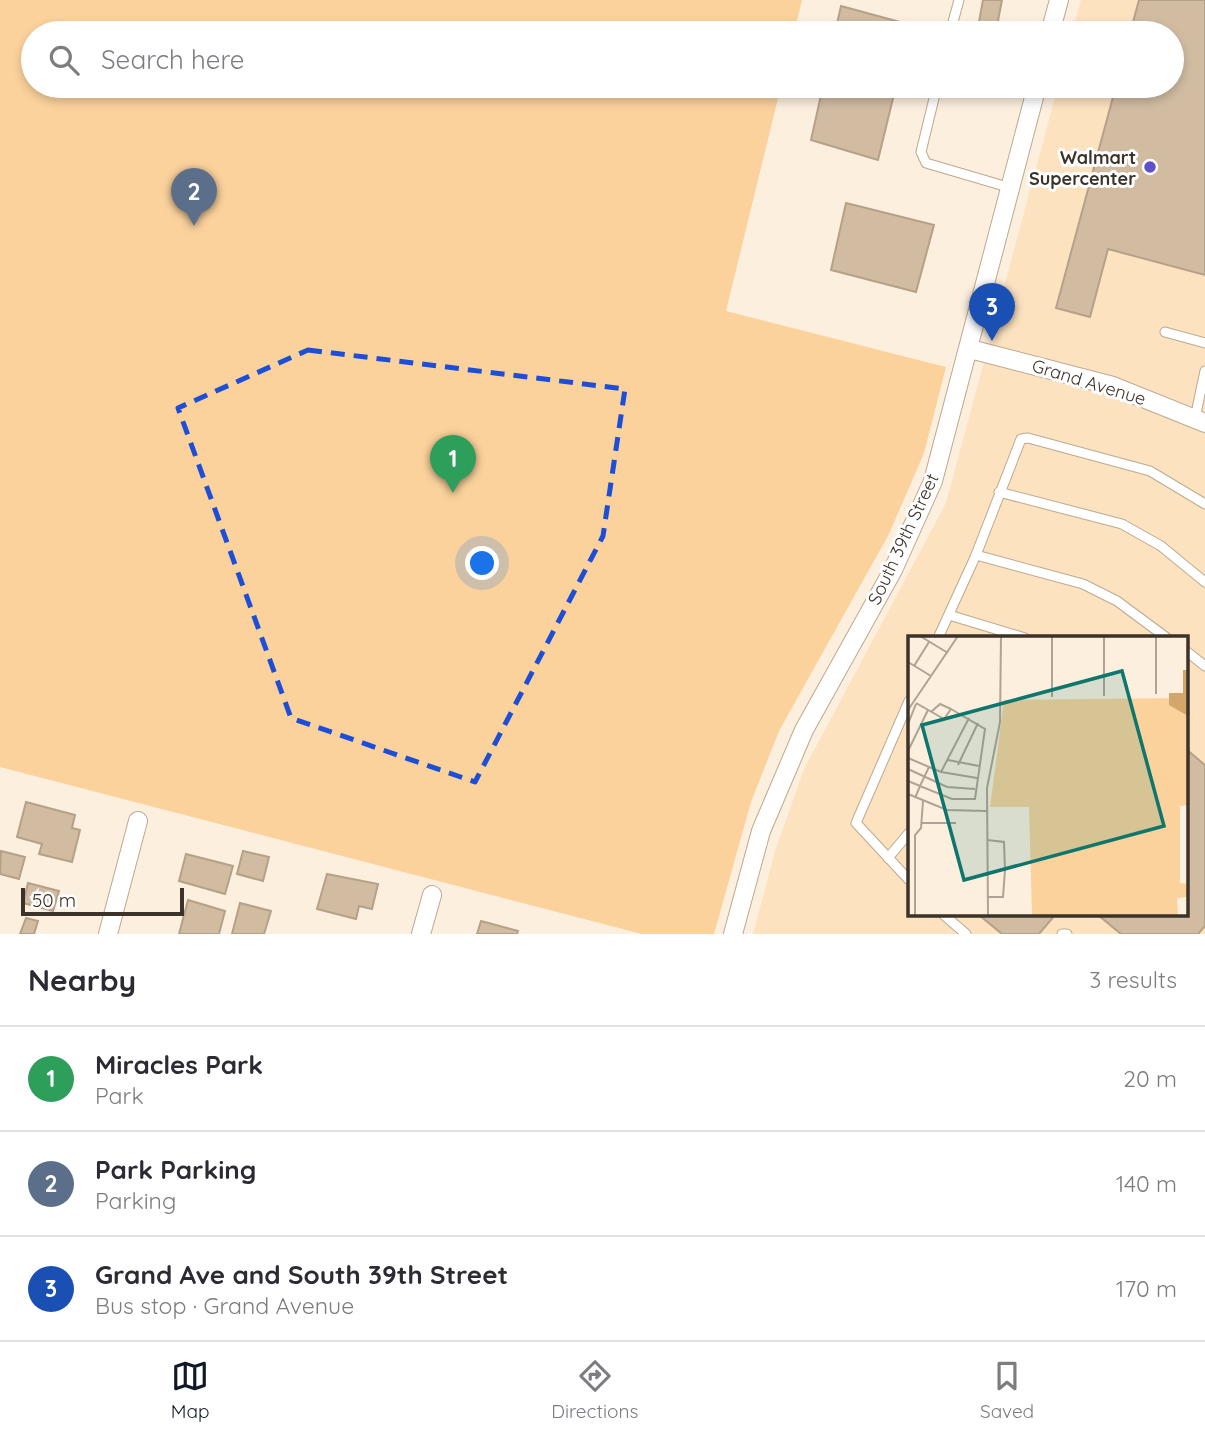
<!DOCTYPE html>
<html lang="en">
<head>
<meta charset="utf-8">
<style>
	:root { --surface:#fff; --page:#f7f7f7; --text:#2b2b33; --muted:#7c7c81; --line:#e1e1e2; --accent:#111827 }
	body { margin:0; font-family:Quicksand,sans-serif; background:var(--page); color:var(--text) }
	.scale { position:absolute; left:21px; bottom:18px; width:163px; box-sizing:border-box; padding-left:7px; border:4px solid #3b3228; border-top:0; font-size:19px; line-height:24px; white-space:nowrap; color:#3b3228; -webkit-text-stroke:5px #fefefe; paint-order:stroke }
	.you { position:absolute; left:483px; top:564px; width:24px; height:24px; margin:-18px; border:5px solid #fff; border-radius:50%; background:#1a73e8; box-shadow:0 0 0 10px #1a73e833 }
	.badge { display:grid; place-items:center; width:46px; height:46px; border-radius:50%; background:var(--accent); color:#fff; font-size:23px; font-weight:700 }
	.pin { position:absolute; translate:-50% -58px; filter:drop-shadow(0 2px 4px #0008) }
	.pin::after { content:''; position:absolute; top:37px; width:24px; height:21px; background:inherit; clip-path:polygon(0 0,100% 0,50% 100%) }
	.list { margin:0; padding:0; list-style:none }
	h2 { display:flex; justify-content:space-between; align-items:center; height:91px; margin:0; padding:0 28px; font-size:30px }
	h2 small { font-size:23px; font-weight:400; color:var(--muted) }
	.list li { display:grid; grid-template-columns:46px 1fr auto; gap:21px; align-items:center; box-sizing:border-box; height:105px; padding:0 28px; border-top:2px solid var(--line) }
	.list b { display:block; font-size:26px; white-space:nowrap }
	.list p { margin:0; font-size:23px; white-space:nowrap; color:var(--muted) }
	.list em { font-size:23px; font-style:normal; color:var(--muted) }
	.icon { flex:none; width:38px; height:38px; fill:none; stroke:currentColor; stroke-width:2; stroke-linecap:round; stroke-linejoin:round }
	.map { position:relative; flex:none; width:1205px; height:934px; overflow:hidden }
	.search { position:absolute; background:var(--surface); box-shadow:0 4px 10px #0003; left:21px; right:21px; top:21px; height:77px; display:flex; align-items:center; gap:18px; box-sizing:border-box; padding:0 24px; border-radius:38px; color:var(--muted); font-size:26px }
	.sheet { height:406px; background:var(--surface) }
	nav { display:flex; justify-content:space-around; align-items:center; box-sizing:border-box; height:98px; border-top:2px solid var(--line); background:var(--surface); font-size:19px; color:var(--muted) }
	nav a { display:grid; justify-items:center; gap:4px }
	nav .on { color:var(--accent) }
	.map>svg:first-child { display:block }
	.built { fill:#fde2c0; fill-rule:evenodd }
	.green { fill:#fbd29c }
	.building { fill:#d1bca2; stroke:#b5a187; stroke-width:2 }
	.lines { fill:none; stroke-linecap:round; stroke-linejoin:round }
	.service-casing { stroke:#bda98e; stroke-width:11 }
	.minor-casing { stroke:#bda98e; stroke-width:20 }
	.service { stroke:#fff; stroke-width:9 }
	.minor { stroke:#fff; stroke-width:18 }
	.marked { fill:none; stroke:#1d4ed8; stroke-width:5; stroke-dasharray:14 9; stroke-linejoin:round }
	.poi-dot { fill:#6051ca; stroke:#fefefe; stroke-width:2.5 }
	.labels { text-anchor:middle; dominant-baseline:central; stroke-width:6; stroke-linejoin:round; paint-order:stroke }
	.poi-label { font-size:18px; font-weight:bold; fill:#3b3228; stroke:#fefefe; text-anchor:end }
	.street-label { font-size:18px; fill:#3b3228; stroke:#fefefe }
	.inset-road { fill:none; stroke:#afa395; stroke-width:2 }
	.view { fill:#0f766e; fill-opacity:0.15; stroke:#0f766e; stroke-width:3.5 }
	.inset-edge { fill:none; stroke:#3b3228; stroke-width:3.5 }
</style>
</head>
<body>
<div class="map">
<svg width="1205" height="934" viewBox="0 0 1205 934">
	<rect width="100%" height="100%" fill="#fcefde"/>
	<path class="built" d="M1081 0H1205V934H753L776 848 804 769 946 503 1058 86H1172V33H1072ZM909 638H1186V915H909Z"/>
	<path class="green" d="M0 0H802L794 33H33V86H781L726 311 946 367 924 453 889 534 779 731 751 802 714 934H642L0 767Z"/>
	<g class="building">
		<path d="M983 0H1002L996 31 978 27Z"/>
		<path d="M1139 0H1205V275L1108 249 1090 317 1056 308 1116 86H1172V33H1130Z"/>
		<path d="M841 6 911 25 909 33H835Z"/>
		<path d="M823 86H896L878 160 811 140Z"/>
		<path d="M846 203 934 225 916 292 831 270Z"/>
		<path d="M1186 749 1205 765V926L1198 934H1121L1098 915H1186Z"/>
		<path d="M26 802 75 815 72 828 80 830 72 862 39 854 42 844 17 837Z"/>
		<path d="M1 851 25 857 19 879 0 874Z"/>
		<path d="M243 851 269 857 263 881 237 874Z"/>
		<path d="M186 854 233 866 225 894 179 881Z"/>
		<path d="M327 874 378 884 372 909 359 906 356 919 317 909Z"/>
		<path d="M28 883 59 891 53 911 23 903Z"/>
		<path d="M188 900 225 911 219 934H179Z"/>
		<path d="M240 903 271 911 264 934H232Z"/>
		<path d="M979 915H1055L1039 934H1002Z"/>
		<path d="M26 918 38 921 34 934H20Z"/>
		<path d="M481 921 518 931 517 934H477Z"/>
	</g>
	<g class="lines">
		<defs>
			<g id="service">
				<path d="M950 33 959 0"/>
				<path d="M937 86 921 152 926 163 1011 188"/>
				<path d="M1165 332 1205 343"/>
				<path d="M1195 418 1205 371"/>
				<path d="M999 492 1122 524 1161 546 1205 582"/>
				<path d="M976 555 1083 584 1117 601 1167 638"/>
				<path d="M949 615 1025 638"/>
				<path d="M938 638 976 555 1021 439 1028 438 1150 471 1205 504"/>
				<path d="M1186 651 1205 666"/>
				<path d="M909 701 856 823 909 880"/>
				<path d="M888 858 909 833"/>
				<path d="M944 915 966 934"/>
				<path d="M1062 934H1067"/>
			</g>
			<g id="minor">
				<path d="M1050 33 1059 0"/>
				<path d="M970 349 1113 386 1205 423"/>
				<path d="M108 934 138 821"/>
				<path d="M421 934 432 895"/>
				<path d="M733 934 761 831 804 730 893 570 933 481 1037 86"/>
			</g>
		</defs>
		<use href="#service" class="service-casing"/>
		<use href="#minor" class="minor-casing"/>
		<use href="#service" class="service"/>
		<use href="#minor" class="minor"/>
	</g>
	<path class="marked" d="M308 350 625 389 603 536 475 782 291 718 178 408Z"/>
	<circle class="poi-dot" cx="1150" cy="167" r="7"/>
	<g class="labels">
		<g class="poi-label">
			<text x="1136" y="157">Walmart<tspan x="1136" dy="21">Supercenter</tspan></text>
		</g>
		<g class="street-label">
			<text transform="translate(1089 382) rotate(17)">Grand Avenue</text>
			<text transform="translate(903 539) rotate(-65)">South 39th Street</text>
		</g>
	</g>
	<g transform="translate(908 636)">
		<rect width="280" height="280" fill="#fcefde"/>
		<path d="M280 62V169L272 170V247L280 248V261L269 262 270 280H124L121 171H82L96 64Z" fill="#fbd29c"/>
		<path d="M275 34H280V80L261 69V57H275Z" fill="#d3a66b"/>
		<path class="inset-road" d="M12 0 40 17M196 0V60M248 0V58M0 26 23 40M6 30 21 6M144 61V0M0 74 50 0M23 76 32 68 43 73M61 82 33 136 69 142M0 88 8 68M0 115 20 74M0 122 33 136M40 124 71 130M50 129 70 87M0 133 39 151 67 153M0 145 12 150 21 131M0 158 39 174 79 175M7 162 12 150 44 163H67L77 93 43 73 36 83 8 67M13 187H48M79 204 96 206 97 234 95 261H80M7 280V199L13 192 15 165M80 280 79 152 92 86 93 0"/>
		<path class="view" d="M214 35 256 190 56 244 14 89Z"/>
		<rect width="280" height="280" class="inset-edge"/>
	</g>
</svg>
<div class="scale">50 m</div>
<div class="you"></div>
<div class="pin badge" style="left:453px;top:493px;background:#2e9e5b">1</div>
<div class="pin badge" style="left:194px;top:226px;background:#5c6f8a">2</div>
<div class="pin badge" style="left:992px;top:341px;background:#1a4fb4">3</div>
<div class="search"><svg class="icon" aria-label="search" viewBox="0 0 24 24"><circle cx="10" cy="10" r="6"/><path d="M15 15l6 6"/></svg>Search here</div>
</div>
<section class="sheet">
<h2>Nearby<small>3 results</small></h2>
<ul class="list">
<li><span class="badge" style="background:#2e9e5b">1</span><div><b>Miracles Park</b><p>Park</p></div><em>20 m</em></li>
<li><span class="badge" style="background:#5c6f8a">2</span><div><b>Park Parking</b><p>Parking</p></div><em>140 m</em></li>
<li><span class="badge" style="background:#1a4fb4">3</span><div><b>Grand Ave and South 39th Street</b><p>Bus stop · Grand Avenue</p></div><em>170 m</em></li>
</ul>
</section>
<nav>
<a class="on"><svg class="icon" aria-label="map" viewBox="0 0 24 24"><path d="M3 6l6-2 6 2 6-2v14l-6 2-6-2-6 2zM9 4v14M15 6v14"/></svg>Map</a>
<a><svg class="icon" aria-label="directions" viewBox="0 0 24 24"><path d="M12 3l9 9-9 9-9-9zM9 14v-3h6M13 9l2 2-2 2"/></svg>Directions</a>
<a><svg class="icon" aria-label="saved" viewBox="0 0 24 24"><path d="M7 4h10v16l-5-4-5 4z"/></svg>Saved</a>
</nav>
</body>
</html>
